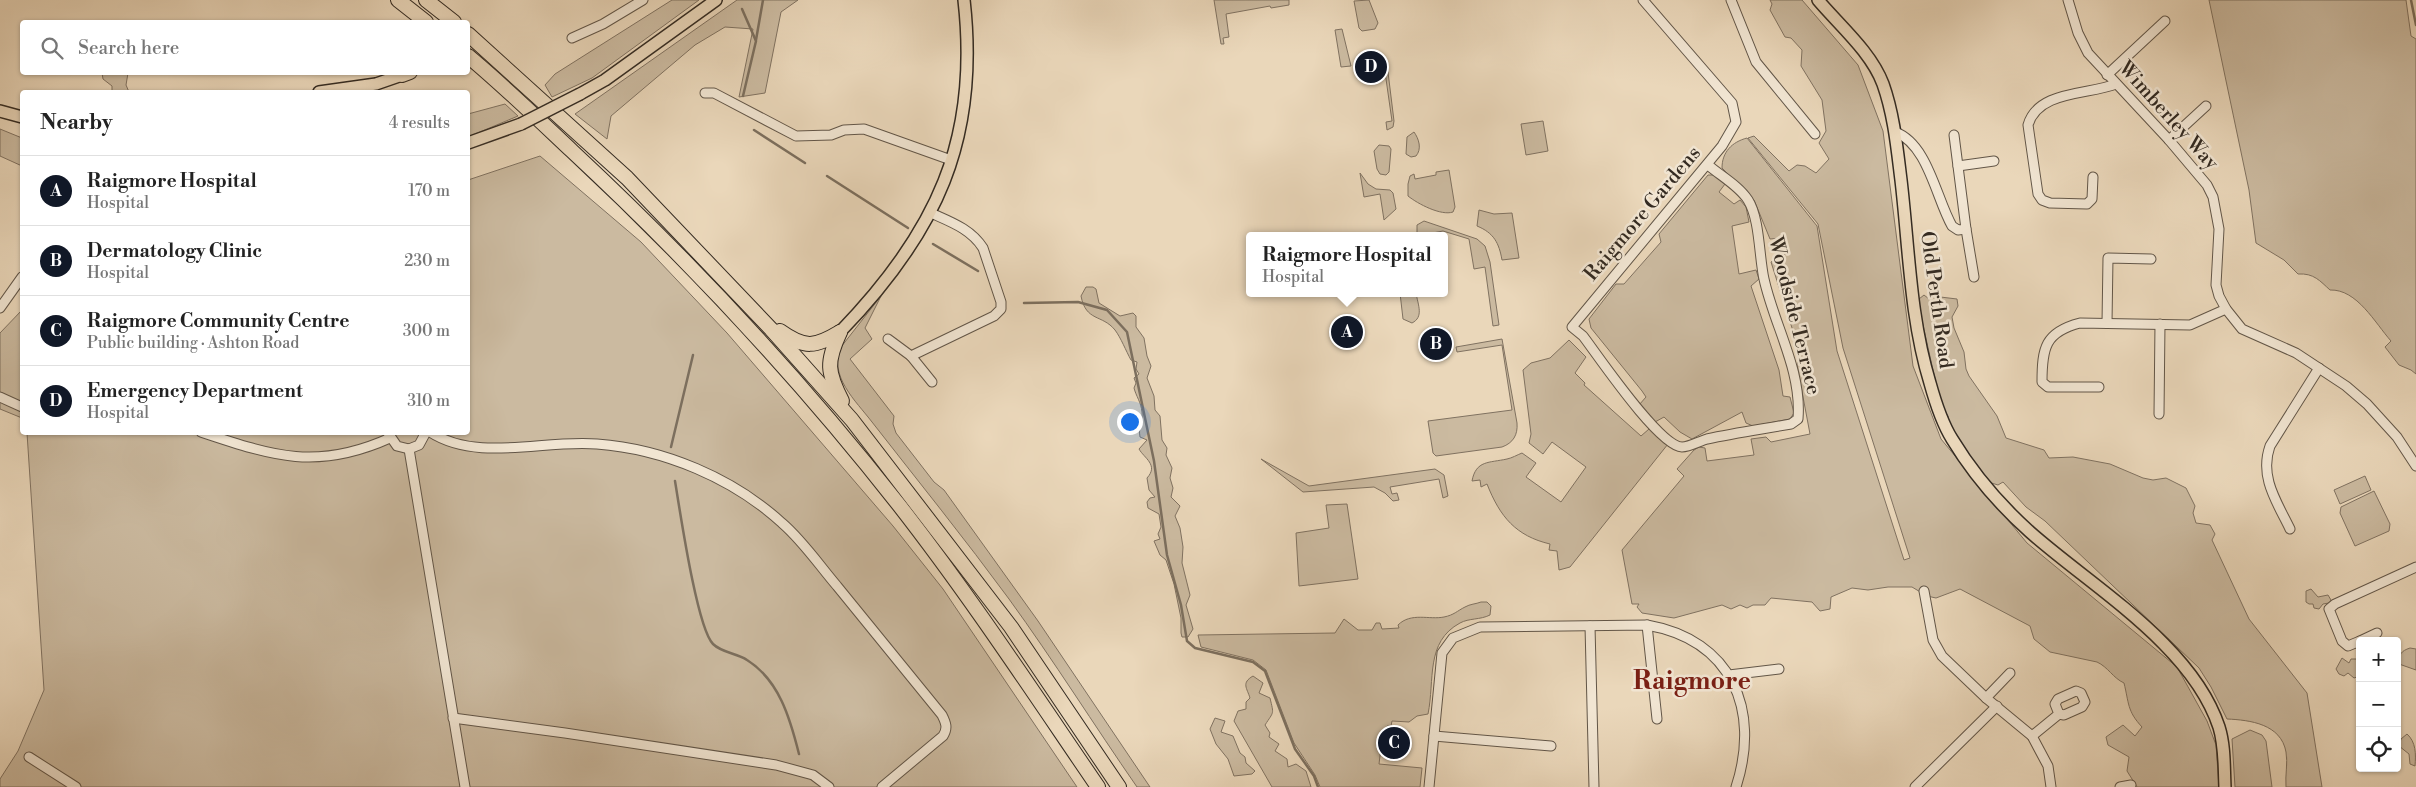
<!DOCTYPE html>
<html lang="en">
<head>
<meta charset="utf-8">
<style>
	:root { --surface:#fff; --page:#f6f6f6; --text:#222; --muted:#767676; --line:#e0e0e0; --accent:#111827 }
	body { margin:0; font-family:"Libre Bodoni",serif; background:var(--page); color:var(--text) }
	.controls { position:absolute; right:15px; bottom:15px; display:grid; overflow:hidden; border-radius:5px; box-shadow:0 1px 4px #0004 }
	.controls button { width:45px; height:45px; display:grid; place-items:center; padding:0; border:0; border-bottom:1px solid var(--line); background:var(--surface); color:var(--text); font:25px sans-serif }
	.you { position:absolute; left:1129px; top:421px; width:18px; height:18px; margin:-12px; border:4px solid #fff; border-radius:50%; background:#1a73e8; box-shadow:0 0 0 8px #1a73e833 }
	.badge { display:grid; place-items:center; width:32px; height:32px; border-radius:50%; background:var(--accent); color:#fff; font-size:16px; font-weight:700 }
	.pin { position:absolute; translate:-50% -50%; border:2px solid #fff; box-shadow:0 1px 5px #0006 }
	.popup { position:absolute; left:1246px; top:232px; width:202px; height:65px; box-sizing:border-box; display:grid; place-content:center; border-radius:5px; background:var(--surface); filter:drop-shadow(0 1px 4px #0005); font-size:16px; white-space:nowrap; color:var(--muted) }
	.popup b { font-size:19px; color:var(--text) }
	.popup::after { content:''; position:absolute; left:50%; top:100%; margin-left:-10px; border:10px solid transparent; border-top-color:var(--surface) }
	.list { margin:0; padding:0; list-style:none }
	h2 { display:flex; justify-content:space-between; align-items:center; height:65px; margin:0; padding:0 20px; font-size:21px }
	h2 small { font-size:16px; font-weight:400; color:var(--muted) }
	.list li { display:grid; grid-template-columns:32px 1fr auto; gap:15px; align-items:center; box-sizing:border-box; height:70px; padding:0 20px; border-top:1px solid var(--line) }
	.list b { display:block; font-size:19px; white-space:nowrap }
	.list p { margin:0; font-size:16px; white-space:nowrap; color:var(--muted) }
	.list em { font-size:16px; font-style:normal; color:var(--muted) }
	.icon { flex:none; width:28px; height:28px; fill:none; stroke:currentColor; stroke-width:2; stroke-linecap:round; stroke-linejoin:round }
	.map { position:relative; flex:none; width:2416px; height:787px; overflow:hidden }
	.search { position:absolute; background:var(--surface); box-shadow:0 1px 4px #0004; left:20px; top:20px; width:450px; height:55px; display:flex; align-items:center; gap:12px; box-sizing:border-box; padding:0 18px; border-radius:5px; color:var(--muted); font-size:19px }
	.panel { position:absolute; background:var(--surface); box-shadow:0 1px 4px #0004; left:20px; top:90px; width:450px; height:345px; border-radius:5px }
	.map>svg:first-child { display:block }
	.green { fill:#cbbaa0; stroke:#807261 }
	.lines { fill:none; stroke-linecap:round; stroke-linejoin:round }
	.stream { stroke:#7c6f5e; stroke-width:2.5 }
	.minor-casing { stroke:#625648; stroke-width:11 }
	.major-casing { stroke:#342b22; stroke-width:14 }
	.highway-casing { stroke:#342b22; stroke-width:16 }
	.minor { stroke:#f1e5d2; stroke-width:9 }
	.major { stroke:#ead7ba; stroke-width:11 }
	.highway { stroke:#ead7ba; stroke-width:14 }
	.major-bridge-casing { stroke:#342b22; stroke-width:14; stroke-linecap:butt }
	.major-bridge { stroke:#ead7ba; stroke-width:11 }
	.labels { text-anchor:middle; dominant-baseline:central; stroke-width:5; stroke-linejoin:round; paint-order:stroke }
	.street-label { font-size:20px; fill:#342b22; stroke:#f1e5d2 }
	.district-label { font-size:25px; font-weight:bold; fill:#7a1f14; stroke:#f1e5d2 }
</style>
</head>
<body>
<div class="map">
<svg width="2416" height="787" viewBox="0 0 2416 787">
	<rect width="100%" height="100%" fill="#ead7ba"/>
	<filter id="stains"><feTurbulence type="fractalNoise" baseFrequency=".004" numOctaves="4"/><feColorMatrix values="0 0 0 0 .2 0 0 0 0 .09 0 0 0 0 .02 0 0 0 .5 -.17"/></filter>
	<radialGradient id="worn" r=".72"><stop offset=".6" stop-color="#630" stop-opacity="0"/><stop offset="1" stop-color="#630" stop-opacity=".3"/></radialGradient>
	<g class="green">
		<path d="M672 0H699L592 78 552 97 545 85 555 74Z"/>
		<path d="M737 0H798L781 12 765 93 739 97 753 29 725 27 695 45 611 116 607 139 575 114Z"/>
		<path d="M1214 0H1289V5L1271 8 1270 6 1226 14 1229 37 1223 38 1224 44H1221Z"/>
		<path d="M1369 0 1378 23 1375 29 1362 31 1359 28 1354 1Z"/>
		<path d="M1770 0H1802L1858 65 1883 131 1913 366 1941 439 2027 543 2177 667 2207 721 2216 745 2219 787H2137L2127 771 2129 757 2108 745 2106 737 2123 725 2135 736 2142 727C2127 711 2129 703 2124 683 2113 678 2108 667 2097 662L2050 652 2034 639 2030 626 1960 589 1936 598 1927 596 1912 587H1888L1868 590 1852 588 1831 597 1830 609 1820 611 1812 602 1771 598 1765 605H1753L1747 608 1740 605 1731 609 1722 605 1674 618 1642 613 1637 607 1639 604H1632L1622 550 1684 476 1677 469 1694 450 1699 447 1705 448 1707 461 1754 455 1751 439 1766 437 1771 442 1810 434 1797 365 1800 353 1771 262 1787 253 1781 238 1770 239 1754 200 1722 168C1722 152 1732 142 1747 138L1817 226 1837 351 1904 560 1910 558 1843 348 1818 224 1748 138 1754 136 1789 171 1797 165 1805 166 1816 173 1829 159 1819 143 1826 131 1822 100 1801 66 1802 50 1791 38 1785 37 1770 10 1772 4Z"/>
		<path d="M2209 0H2406L2411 36 2416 39V374L2411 370 2399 365 2385 347 2391 341C2375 323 2357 289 2330 290 2320 281 2314 273 2298 274L2284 260 2256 243 2249 190Z"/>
		<path d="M1342 29 1351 66 1341 67 1335 30Z"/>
		<path d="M1379 58H1384L1387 64 1394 121 1393 127 1387 130 1386 122 1392 121 1384 65 1376 66 1375 61Z"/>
		<path d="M102 73H128L126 85 129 92H112V86L103 79Z"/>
		<path d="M505 104 518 116 468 137V114Z"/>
		<path d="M1543 121 1548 151 1526 155 1521 124Z"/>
		<path d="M0 129 22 138V166L0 156Z"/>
		<path d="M1414 132C1419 139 1422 149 1416 156L1411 157 1406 154 1407 137Z"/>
		<path d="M1379 145 1389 146 1391 149 1389 172 1386 175 1380 174 1377 169 1374 151Z"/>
		<path d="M540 156 641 242 727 333 893 526 943 589 1077 787H0V779L18 751 44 690 27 433 468 432V180Z"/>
		<path d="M1449 170 1455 207 1453 212C1441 216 1418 204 1408 196V184L1410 176 1414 174 1415 179 1436 175V172Z"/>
		<path d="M1360 173 1368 184 1376 189 1390 190 1393 193 1396 209 1384 220 1380 194 1364 197Z"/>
		<path d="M1708 175H1714L1725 184 1719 192 1734 204 1740 200 1746 207 1749 222 1732 226 1739 274 1756 270 1759 279 1751 286 1779 370 1783 396 1790 397 1794 413 1790 419 1753 426 1746 423 1742 412 1692 439 1680 432 1664 417 1655 422 1639 405 1646 397 1642 391 1591 328 1589 319 1616 284H1624L1661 242 1659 234Z"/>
		<path d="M1479 210 1494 214 1512 213 1519 258 1502 260C1499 243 1494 233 1477 226Z"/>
		<path d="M1424 221 1477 239 1485 246 1490 262 1499 325 1493 326 1485 267 1474 269 1469 239 1443 231 1417 236V225Z"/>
		<path d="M1086 287H1093L1096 289 1099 303 1120 316 1133 313 1136 316V327L1144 338 1147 356 1151 366 1147 378 1154 396 1155 410 1160 416 1162 440 1167 448 1166 455 1172 468 1170 478 1173 488 1171 497 1180 506 1175 516 1180 528 1183 547 1182 563 1190 595 1186 605 1193 629 1188 637H1182L1181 633V618L1174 584 1166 560 1160 555 1154 541 1160 539 1158 534 1161 527 1159 514 1148 508 1147 502 1150 498 1155 497 1149 490 1147 478C1159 465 1144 458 1139 449L1147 440 1140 437C1138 426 1143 420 1142 412 1141 402 1136 396 1134 388L1136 383 1134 378 1139 374 1136 369 1137 362 1131 360C1126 351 1121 338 1115 330 1102 314 1086 322 1081 296Z"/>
		<path d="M1400 293H1416C1418 305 1424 317 1412 323L1403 319Z"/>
		<path d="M1924 295 1929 299 1932 296 1957 299 1958 306 1952 317 1954 328 1964 352 1966 369 1969 376 1997 416 2006 438 2044 450 2049 458 2073 457 2110 464 2143 478 2153 480 2166 478 2186 488 2195 506 2193 513 2196 523 2210 525 2215 534 2212 540 2249 619 2307 693 2322 787H2286C2285 775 2288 763 2286 752 2281 724 2250 720 2227 719L2211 687 2199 668 2045 521 2026 507 2003 482 1998 485 1985 481 1951 435 1948 416 1941 406 1919 307V299Z"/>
		<path d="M881 296 865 328 872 339 850 359 894 416 893 424 896 433 934 482 944 490 1038 621 1150 787H1137C1094 725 1054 661 1009 599 965 539 918 481 872 422 856 401 828 376 841 347Z"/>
		<path d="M22 310V418L0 409V333Z"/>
		<path d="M1502 339 1517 423C1518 435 1513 443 1502 447L1436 456 1433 453 1428 421 1512 410 1502 345 1457 352 1456 347Z"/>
		<path d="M1569 340 1586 357 1575 373 1585 383 1584 385 1641 436 1649 429 1668 444 1570 567 1559 570 1557 551 1549 550 1550 544C1516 536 1500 517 1487 484L1481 487 1480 480 1472 481C1476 460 1489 463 1507 459 1512 458 1517 455 1522 453L1536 463 1526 477 1561 502 1586 467 1552 442 1543 454 1529 443 1531 434 1523 370 1531 363 1550 358Z"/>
		<path d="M1261 459 1309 486 1435 469 1444 475 1448 496 1443 498 1439 479 1390 487 1392 494 1397 493 1399 500 1393 501 1385 493 1374 487 1303 492Z"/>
		<path d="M2365 476 2371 490 2340 504 2334 490Z"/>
		<path d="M2374 491 2390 524 2389 531 2355 546 2340 513 2341 507Z"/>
		<path d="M1347 504 1358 579 1299 586 1296 533 1329 528 1326 505Z"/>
		<path d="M2311 589 2318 597 2328 595 2331 600 2329 603 2323 604 2319 609 2314 608 2313 604H2309L2306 602V591Z"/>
		<path d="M1481 602H1487L1491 606 1490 615C1480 620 1469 618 1460 623 1425 642 1435 680 1428 714L1417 716 1409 722 1392 721 1391 726H1387L1386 731H1383L1379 764 1422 768 1420 787H1320L1315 775 1294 743 1266 670 1253 660 1201 647 1198 635 1335 633 1344 619 1358 630H1372L1376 623H1380L1382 629 1399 628 1398 625C1411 612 1429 620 1444 617 1454 615 1457 611 1465 607 1470 604 1476 604 1481 602Z"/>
		<path d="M2410 648 2416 649V670L2399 664C2399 654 2401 651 2410 648Z"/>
		<path d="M2342 658 2349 663 2351 659H2360V676L2354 678 2348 673 2344 676 2339 674 2336 669Z"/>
		<path d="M1253 676 1263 683 1259 693 1270 698C1274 715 1274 711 1265 725L1270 733 1269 737 1279 744 1275 751 1287 759 1288 767 1296 764 1306 771 1311 787H1272L1234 721 1238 711 1246 709V702L1250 698C1247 688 1241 683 1253 676Z"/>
		<path d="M1215 718 1225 721 1221 732 1233 736 1240 753 1245 757 1246 763 1255 771 1252 774 1234 776 1228 759 1216 744 1210 729Z"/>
		<path d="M2250 730 2262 735 2266 741 2272 787H2235L2232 739Z"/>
		<path d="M2407 734C2416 742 2416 754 2415 766L2410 764 2409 754 2399 746 2401 739Z"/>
	</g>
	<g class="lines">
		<g class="stream">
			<path d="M2411 0 2416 25"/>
			<path d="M742 9 756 41 743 96"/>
			<path d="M756 40 763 0"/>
			<path d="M754 130 805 163"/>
			<path d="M827 176 908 228"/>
			<path d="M933 244 978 271"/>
			<path d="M1024 303 1078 302 1107 310 1127 332 1154 461 1167 555 1181 605 1187 641 1195 648 1253 662 1265 671 1295 749 1314 776 1318 787"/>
			<path d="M671 447 693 355"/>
			<path d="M675 481C680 511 697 628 713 644 722 653 737 653 747 660 779 680 790 718 799 754"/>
		</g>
		<defs>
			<g id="minor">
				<path d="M1643 0 1732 103 1736 122 1722 146 1572 327 1583 336C1599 357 1659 446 1682 447 1689 447 1700 441 1707 439 1735 433 1763 429 1791 424L1798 419C1802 370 1774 325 1764 279 1759 257 1760 219 1748 200 1739 186 1721 176 1708 165"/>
				<path d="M1731 0 1756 62 1815 134"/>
				<path d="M2068 0 2078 33 2088 53 2169 140 2207 185 2213 197 2219 229 2216 285 2219 296 2226 309 2242 329 2296 353 2346 386 2367 404 2397 437 2416 466"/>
				<path d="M572 38 603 24 643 0"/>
				<path d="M2107 75 2165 21"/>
				<path d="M705 93H714L796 136 831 135 844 130 864 129 951 160"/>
				<path d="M1895 132C1928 144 1936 198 1952 226L1958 230 1966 229 1954 135"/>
				<path d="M2169 140 2206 106"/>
				<path d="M1958 166 1994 161"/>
				<path d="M2093 177 2092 199 2087 204 2050 203 2042 200 2038 194 2028 125C2038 90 2089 95 2116 84"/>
				<path d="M1966 229 1974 277"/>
				<path d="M0 308 22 277"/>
				<path d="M2107 323 2108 258 2151 259"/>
				<path d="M888 339 911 356 932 382"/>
				<path d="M911 356 994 316 1001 309V302L983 248C971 229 951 222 931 213"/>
				<path d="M2099 387H2048L2042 382C2042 348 2045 332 2080 323L2190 325 2226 309"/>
				<path d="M0 397 22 407"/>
				<path d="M2159 414 2160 324"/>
				<path d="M201 432C273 456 317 471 390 438"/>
				<path d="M430 432C478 463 544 439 597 444 664 449 733 478 782 523 803 541 819 565 837 586 872 629 907 672 942 715 946 723 948 728 943 736L882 787"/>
				<path d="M388 433 397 446 409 449 419 445 426 432"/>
				<path d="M409 449 465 787"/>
				<path d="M2290 529C2277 502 2259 477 2270 446L2319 368"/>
				<path d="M1924 591 1933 640 1942 656 1986 698 2032 736 2048 766 2051 787"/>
				<path d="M1647 625 1657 719"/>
				<path d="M1590 626 1594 787"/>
				<path d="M2360 641 2348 646 2342 641 2329 609 2335 604 2416 567"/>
				<path d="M2360 641 2377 633"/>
				<path d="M1729 675 1779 669"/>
				<path d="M1986 698 2010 673"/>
				<path d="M453 718 565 733 776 765 813 775 829 787"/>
				<path d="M1434 736 1551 746"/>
				<path d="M2032 736 2059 714 2064 715 2082 707 2085 702 2081 693 2076 691 2058 699 2055 704 2059 714"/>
				<path d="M29 757 76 787"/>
				<path d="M1429 787 1442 653 1453 638 1480 627 1647 625C1732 640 1761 710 1736 787"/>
				<path d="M1915 787 1997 706"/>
				<path d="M2120 787 2131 785"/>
			</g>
			<g id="major">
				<path d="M1818 0C1840 26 1871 52 1883 84 1894 115 1897 148 1901 180 1909 248 1910 318 1930 383 1935 401 1942 423 1952 439 1972 472 2001 506 2030 532 2092 587 2192 645 2219 727 2225 746 2224 767 2225 787"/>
				<path d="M319 92 376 84 402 75"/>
				<path d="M580 94 605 80 716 0"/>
				<path d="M0 111 22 117"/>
				<path d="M468 143 521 124"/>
				<path d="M840 332C936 233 980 140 964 0"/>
			</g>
			<g id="highway">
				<path d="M398 0 426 22"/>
				<path d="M426 0 454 22"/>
				<path d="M468 34 627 178 771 329 852 420 1011 627 1119 787"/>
				<path d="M468 56C504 86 538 119 572 151 689 260 800 379 899 505 970 596 1033 692 1098 787"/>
				<path d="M402 75 410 72"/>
				<path d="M780 331C805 349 815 347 840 332"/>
				<path d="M840 332C826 362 827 372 842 401"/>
			</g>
		</defs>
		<use href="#minor" class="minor-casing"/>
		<use href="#major" class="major-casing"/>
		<use href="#highway" class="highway-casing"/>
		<use href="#minor" class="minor"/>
		<use href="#major" class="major"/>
		<use href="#highway" class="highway"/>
		<defs>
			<path id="major-bridge" d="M521 124 580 94"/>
		</defs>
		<use href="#major-bridge" class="major-bridge-casing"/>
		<use href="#major-bridge" class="major-bridge"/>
	</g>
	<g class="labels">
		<g class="street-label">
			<text transform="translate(2168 116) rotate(48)">Wimberley Way</text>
			<text transform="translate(1643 214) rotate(-50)">Raigmore Gardens</text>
			<text transform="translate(1936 300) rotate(82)">Old Perth Road</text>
			<text transform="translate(1794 316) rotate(76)">Woodside Terrace</text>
		</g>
		<g class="district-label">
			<text x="1692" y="681">Raigmore</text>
		</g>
	</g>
	<rect width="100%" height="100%" filter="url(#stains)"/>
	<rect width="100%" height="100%" fill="url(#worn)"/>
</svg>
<div class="controls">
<button>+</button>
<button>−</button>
<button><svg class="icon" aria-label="locate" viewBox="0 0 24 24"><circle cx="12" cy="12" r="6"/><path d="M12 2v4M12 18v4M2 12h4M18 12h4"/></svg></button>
</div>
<div class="you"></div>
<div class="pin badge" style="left:1347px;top:332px">A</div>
<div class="popup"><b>Raigmore Hospital</b>Hospital</div>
<div class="pin badge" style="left:1436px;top:344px">B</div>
<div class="pin badge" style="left:1394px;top:743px">C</div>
<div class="pin badge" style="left:1371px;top:67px">D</div>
<div class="search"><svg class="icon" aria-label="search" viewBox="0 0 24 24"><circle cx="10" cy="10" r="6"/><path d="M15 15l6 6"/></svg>Search here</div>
<section class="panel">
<h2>Nearby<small>4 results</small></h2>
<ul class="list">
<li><span class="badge">A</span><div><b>Raigmore Hospital</b><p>Hospital</p></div><em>170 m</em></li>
<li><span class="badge">B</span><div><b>Dermatology Clinic</b><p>Hospital</p></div><em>230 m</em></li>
<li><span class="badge">C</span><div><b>Raigmore Community Centre</b><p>Public building · Ashton Road</p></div><em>300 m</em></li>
<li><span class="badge">D</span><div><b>Emergency Department</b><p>Hospital</p></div><em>310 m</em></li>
</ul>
</section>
</div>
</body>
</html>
